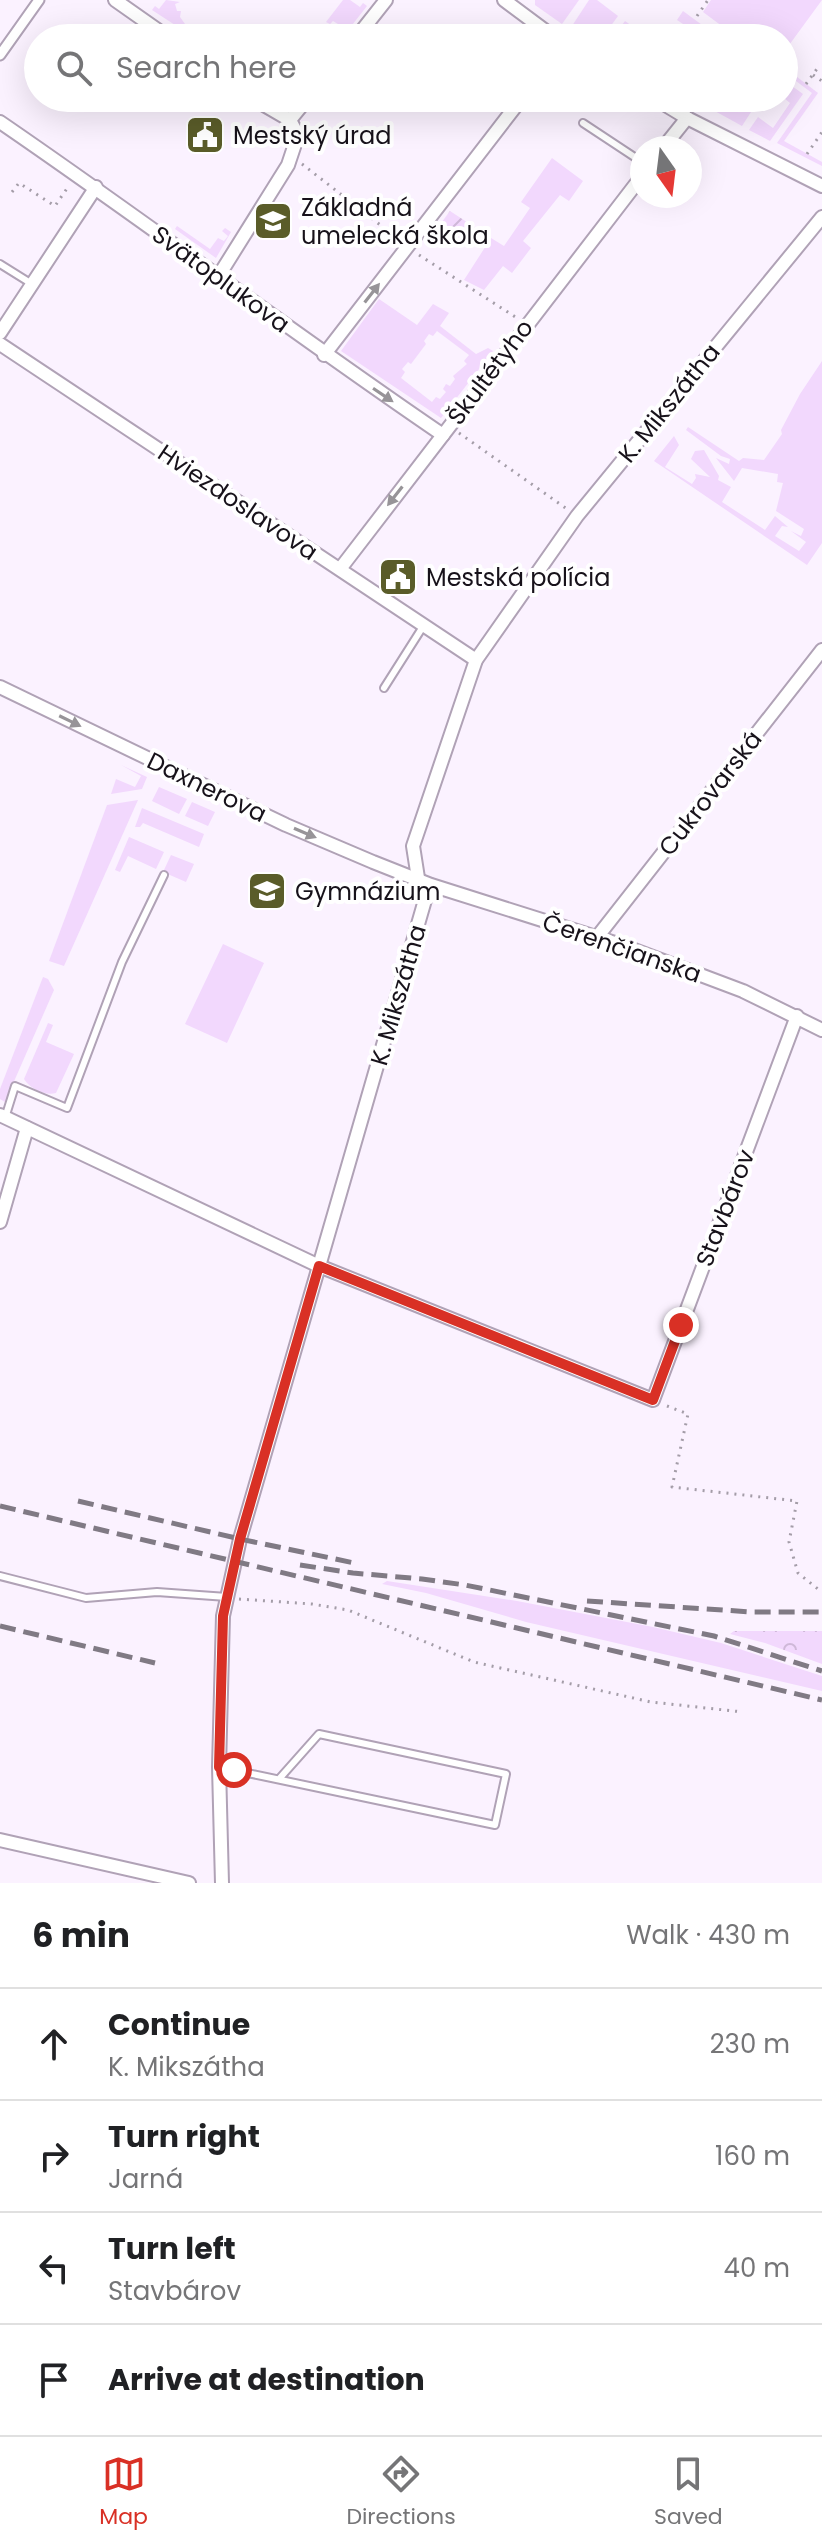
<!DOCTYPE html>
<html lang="en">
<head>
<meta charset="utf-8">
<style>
	:root { --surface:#fff; --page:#f2f2f2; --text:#202124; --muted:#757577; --line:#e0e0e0; --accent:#d93025 }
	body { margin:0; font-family:Poppins,sans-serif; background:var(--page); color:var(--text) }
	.compass { position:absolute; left:630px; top:136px; width:72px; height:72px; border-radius:50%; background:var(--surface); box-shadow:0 8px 32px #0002; rotate:166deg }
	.stop { position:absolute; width:24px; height:24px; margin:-18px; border:6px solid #d93025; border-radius:50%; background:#fff }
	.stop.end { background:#d93025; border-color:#fff; box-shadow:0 2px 8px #0008 }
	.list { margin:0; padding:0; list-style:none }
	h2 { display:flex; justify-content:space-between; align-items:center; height:104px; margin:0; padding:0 32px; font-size:34px }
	h2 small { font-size:26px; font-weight:400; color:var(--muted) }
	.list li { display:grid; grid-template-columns:52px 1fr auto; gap:24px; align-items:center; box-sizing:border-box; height:112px; padding:0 32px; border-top:2px solid var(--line) }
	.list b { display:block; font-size:30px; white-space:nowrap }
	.list p { margin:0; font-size:26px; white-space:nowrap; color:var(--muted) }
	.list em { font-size:26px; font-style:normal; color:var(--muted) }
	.icon { flex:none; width:44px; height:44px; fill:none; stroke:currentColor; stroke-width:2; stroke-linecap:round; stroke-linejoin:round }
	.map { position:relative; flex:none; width:822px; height:1883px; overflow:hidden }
	.search { position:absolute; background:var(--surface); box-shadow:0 8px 32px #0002; left:24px; right:24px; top:24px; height:88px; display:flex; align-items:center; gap:20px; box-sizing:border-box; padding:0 28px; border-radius:44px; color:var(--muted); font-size:30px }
	.sheet { height:552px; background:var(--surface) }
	nav { display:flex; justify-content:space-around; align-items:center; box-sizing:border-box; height:112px; border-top:2px solid var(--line); background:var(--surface); font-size:22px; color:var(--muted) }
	nav a { display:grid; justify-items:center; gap:4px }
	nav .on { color:var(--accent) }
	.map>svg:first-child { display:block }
	.green { fill:#f2d8fd; fill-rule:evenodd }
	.forest { fill:url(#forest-crowns) }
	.garden { fill:url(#garden-furrows) }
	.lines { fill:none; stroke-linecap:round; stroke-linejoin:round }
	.service-casing { stroke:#b0a2b6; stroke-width:10 }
	.pedestrian-casing { stroke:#b0a2b6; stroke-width:13 }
	.minor-casing { stroke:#b0a2b6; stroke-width:16 }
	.path { stroke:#a49da8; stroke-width:3; stroke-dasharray:2 6; stroke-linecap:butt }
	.service { stroke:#fff; stroke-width:6 }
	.pedestrian { stroke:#fff; stroke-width:9 }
	.minor { stroke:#fff; stroke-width:12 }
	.rail { stroke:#807a84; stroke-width:5; stroke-dasharray:16 8; stroke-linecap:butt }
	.oneway { fill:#979498 }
	.route { stroke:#d93025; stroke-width:10 }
	.labels { text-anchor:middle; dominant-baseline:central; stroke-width:8; stroke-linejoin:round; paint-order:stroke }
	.poi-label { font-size:24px; fill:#17121a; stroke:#fff; text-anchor:start }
	.street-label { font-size:24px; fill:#17121a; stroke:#fff }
</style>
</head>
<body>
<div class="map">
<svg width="822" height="1883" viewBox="0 0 822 1883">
	<defs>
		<pattern id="forest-crowns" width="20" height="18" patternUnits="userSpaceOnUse" patternTransform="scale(2)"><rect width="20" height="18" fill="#f2d8fd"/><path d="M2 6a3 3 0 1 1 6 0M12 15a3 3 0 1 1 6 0" fill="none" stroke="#cfb8d8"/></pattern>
		<pattern id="garden-furrows" width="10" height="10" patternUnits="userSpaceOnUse" patternTransform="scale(2)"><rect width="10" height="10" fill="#f2d8fd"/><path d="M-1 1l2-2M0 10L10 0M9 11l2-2" fill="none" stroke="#cfb8d8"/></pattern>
	</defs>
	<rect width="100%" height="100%" fill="#fbf2ff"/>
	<g class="green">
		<path d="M166 0 180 2 175 4 177 11H181L180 17 195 38 152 10 155 6 159 9Z"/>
		<path d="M343 0H350L360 7 363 3 367 6 345 34 341 31 343 27 333 21 330 24 326 22Z"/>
		<path d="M535 0H579L562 24 535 5Z"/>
		<path d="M589 0H597L618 16 602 38H586L570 29Z"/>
		<path d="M711 0H822L784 52V38H738L703 12Z"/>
		<path d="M683 11 709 30 704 38 677 20Z"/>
		<path d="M625 21 649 38H613Z"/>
		<path d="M784 67 818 93 784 141 822 162V166L777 143 812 93 784 72Z"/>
		<path d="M785 81 803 94 770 141 749 130 758 117 773 128 790 103 784 98Z"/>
		<path d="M722 98H732L751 112 742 126 713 110Z"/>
		<path d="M552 158 583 181 569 201 560 195 523 241 531 248 512 273 503 266 484 290 464 280 491 238 504 246 530 208 521 202Z"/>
		<path d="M177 226 210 249 218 238 224 241 228 236 222 231 225 228 231 232 216 258 175 229Z"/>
		<path d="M379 299 417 325 433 304 449 313 440 326 476 354 488 348 493 351 441 418 341 351ZM437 331 469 355 464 361 467 364 453 376 455 379 450 386 446 384 443 389 446 392 440 399 436 397 432 402 401 378 405 372 402 369 408 362 411 364 426 344 424 341 429 334 433 336Z"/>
		<path d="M822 361V543L807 565 654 461 674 436 679 445 665 467 692 484 696 478 695 474 710 477 691 459 695 451 704 450 719 476 718 480 731 487 722 502 765 530 775 516 788 527 782 526 775 536 799 551 806 542 791 531 801 536 804 529 776 511 783 483 777 482 778 474 742 468 734 481 716 458 729 464 730 459 721 456 686 430 688 427 739 461 743 458 764 460 782 434 781 430 800 394Z"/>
		<path d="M121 765 147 777 142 789 111 794 116 779 135 787 141 776Z"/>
		<path d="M159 787 187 799 179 814 152 801Z"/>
		<path d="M138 800 64 966 49 961 107 805Z"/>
		<path d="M192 802 215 812 208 826 185 816Z"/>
		<path d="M142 808 204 834 199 847 143 823 140 827H135Z"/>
		<path d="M129 837 164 852 156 869 128 856 120 872 115 870Z"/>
		<path d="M171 855 194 864 186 882 163 872Z"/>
		<path d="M223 944 264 963 227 1043 185 1024Z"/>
		<path d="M43 977 48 979 54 990 5 1102 0 1099V1089Z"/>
		<path d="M48 1023 53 1025 46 1042 74 1054 56 1093C45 1096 30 1089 24 1079Z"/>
		<path d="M387 1581 517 1601 653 1627 721 1643 822 1676V1691L526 1622 426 1593 382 1584Z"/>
	</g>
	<path class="forest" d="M734 1631H822V1664L765 1643 730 1634Z"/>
	<path class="garden" d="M450 211 476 228 464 246 436 230Z"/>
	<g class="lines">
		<defs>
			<g id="service">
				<path d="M583 123 642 162"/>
				<path d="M0 264 32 284"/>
				<path d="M384 688 424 625"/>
				<path d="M5 1118 15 1086 67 1108 122 962 164 875"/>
				<path d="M0 1576 86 1598 157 1592 227 1597"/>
				<path d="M219 1767 495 1825 506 1774 319 1734 279 1779"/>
			</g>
			<path id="pedestrian" d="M0 55 39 0"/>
			<g id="minor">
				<path d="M115 0 169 38"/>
				<path d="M504 0 555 38"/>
				<path d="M356 38 386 0"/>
				<path d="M252 98 290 120"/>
				<path d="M654 98 687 118 822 186"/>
				<path d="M0 122C149 224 293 333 443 435"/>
				<path d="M663 148 687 118"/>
				<path d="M218 277 288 165 298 135 290 120 308 98"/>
				<path d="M0 333 96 187"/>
				<path d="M0 344 476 660"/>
				<path d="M324 355 522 98"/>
				<path d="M340 569 642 176"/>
				<path d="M0 687 286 825 373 862 431 885 621 945 743 991 822 1030"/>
				<path d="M598 936 822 650"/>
				<path d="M0 1115 319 1266 653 1400 797 1016"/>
				<path d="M0 1222 27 1128"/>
				<path d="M0 1840 189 1883"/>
				<path d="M222 1883 219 1767 223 1616 240 1539 425 900 418 878 413 846 476 660 577 516 822 217"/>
			</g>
		</defs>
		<use href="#service" class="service-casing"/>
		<use href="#pedestrian" class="pedestrian-casing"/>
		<use href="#minor" class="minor-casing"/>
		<g class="path">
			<path d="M697 16 708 0"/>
			<path d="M813 75 822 81"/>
			<path d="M806 84 819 66"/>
			<path d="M807 154 822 132"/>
			<path d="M302 164 397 238"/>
			<path d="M12 192 19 183 55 206 68 187"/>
			<path d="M419 255 517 318"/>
			<path d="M459 433 567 509"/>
			<path d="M667 1406 688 1414 672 1487 797 1501 789 1542 798 1573 818 1589 822 1590"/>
			<path d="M239 1599 312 1604 348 1610 474 1662 651 1702 743 1712"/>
		</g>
		<use href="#service" class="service"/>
		<use href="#pedestrian" class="pedestrian"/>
		<use href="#minor" class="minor"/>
		<g class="rail">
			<path d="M78 1501 240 1539 359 1564"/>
			<path d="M0 1506 822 1700"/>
			<path d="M300 1565 353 1573 422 1579 465 1585 714 1636 822 1671"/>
			<path d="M587 1601 752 1612H822"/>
			<path d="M0 1626 155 1663"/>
		</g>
	</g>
	<defs><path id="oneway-solid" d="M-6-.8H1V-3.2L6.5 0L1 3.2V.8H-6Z" transform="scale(2)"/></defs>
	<g class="oneway">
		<use href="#oneway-solid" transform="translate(372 293) rotate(-52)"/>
		<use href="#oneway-solid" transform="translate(383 395) rotate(34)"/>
		<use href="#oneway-solid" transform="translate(395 496) rotate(128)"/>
		<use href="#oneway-solid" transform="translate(70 721) rotate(26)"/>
		<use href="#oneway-solid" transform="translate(305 833) rotate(23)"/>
	</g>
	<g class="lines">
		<path class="route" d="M234 1770 219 1767 223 1616 240 1539 319 1266 653 1400 681 1325"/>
	</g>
	<defs>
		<symbol id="civic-square" viewBox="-11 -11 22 22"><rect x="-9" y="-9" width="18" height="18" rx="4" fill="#5a5c29" stroke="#fff"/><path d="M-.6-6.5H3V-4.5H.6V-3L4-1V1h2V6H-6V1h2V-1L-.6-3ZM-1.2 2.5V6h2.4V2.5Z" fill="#fff"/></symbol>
		<symbol id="school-square" viewBox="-11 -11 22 22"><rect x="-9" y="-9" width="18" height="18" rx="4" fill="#5a5c29" stroke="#fff"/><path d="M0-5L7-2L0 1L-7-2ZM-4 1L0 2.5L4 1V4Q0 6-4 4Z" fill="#fff"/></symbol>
	</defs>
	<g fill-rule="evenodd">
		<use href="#civic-square" x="183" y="113" width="44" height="44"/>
		<use href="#school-square" x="251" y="199" width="44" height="44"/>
		<use href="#civic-square" x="376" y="555" width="44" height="44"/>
		<use href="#school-square" x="245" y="869" width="44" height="44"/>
	</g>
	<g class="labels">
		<g class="poi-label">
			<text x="233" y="135">Mestský úrad</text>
			<text x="301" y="207">Základná<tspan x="301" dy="28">umelecká škola</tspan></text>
			<text x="426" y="577">Mestská polícia</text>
			<text x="295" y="891">Gymnázium</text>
		</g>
		<g class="street-label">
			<text transform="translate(221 279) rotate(36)">Svätoplukova</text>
			<text transform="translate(490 372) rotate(-53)">Škultétyho</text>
			<text transform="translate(669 403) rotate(-51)">K. Mikszátha</text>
			<text transform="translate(238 502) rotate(34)">Hviezdoslavova</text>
			<text transform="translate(207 787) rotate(26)">Daxnerova</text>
			<text transform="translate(710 793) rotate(-52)">Cukrovarská</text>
			<text transform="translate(622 948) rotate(19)">Čerenčianska</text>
			<text transform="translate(398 995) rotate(-74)">K. Mikszátha</text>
			<text transform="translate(725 1208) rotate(-69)">Stavbárov</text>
		</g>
	</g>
</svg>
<svg class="compass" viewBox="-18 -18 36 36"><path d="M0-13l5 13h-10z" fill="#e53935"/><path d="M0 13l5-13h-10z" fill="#757577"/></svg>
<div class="stop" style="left:234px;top:1770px"></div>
<div class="stop end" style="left:681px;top:1325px"></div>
<div class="search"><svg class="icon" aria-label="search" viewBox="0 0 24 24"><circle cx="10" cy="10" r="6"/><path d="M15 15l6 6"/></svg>Search here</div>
</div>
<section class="sheet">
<h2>6 min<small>Walk · 430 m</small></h2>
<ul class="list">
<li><svg class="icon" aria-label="ahead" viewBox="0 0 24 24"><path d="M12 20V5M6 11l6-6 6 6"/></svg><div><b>Continue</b><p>K. Mikszátha</p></div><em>230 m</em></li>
<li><svg class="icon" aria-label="right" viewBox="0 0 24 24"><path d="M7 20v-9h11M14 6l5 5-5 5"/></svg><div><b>Turn right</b><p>Jarná</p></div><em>160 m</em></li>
<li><svg class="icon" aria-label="left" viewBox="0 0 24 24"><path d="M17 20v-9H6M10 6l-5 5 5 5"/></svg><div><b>Turn left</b><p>Stavbárov</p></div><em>40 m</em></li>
<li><svg class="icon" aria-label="arrive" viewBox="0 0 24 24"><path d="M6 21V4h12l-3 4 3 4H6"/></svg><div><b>Arrive at destination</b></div></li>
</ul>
</section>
<nav>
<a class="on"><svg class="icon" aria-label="map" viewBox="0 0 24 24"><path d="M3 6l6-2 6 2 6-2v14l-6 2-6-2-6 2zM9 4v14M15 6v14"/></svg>Map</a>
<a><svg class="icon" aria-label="directions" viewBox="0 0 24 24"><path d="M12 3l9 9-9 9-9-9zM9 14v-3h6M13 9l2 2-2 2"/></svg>Directions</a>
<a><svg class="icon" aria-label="saved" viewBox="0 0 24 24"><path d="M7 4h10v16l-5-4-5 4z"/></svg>Saved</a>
</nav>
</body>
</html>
